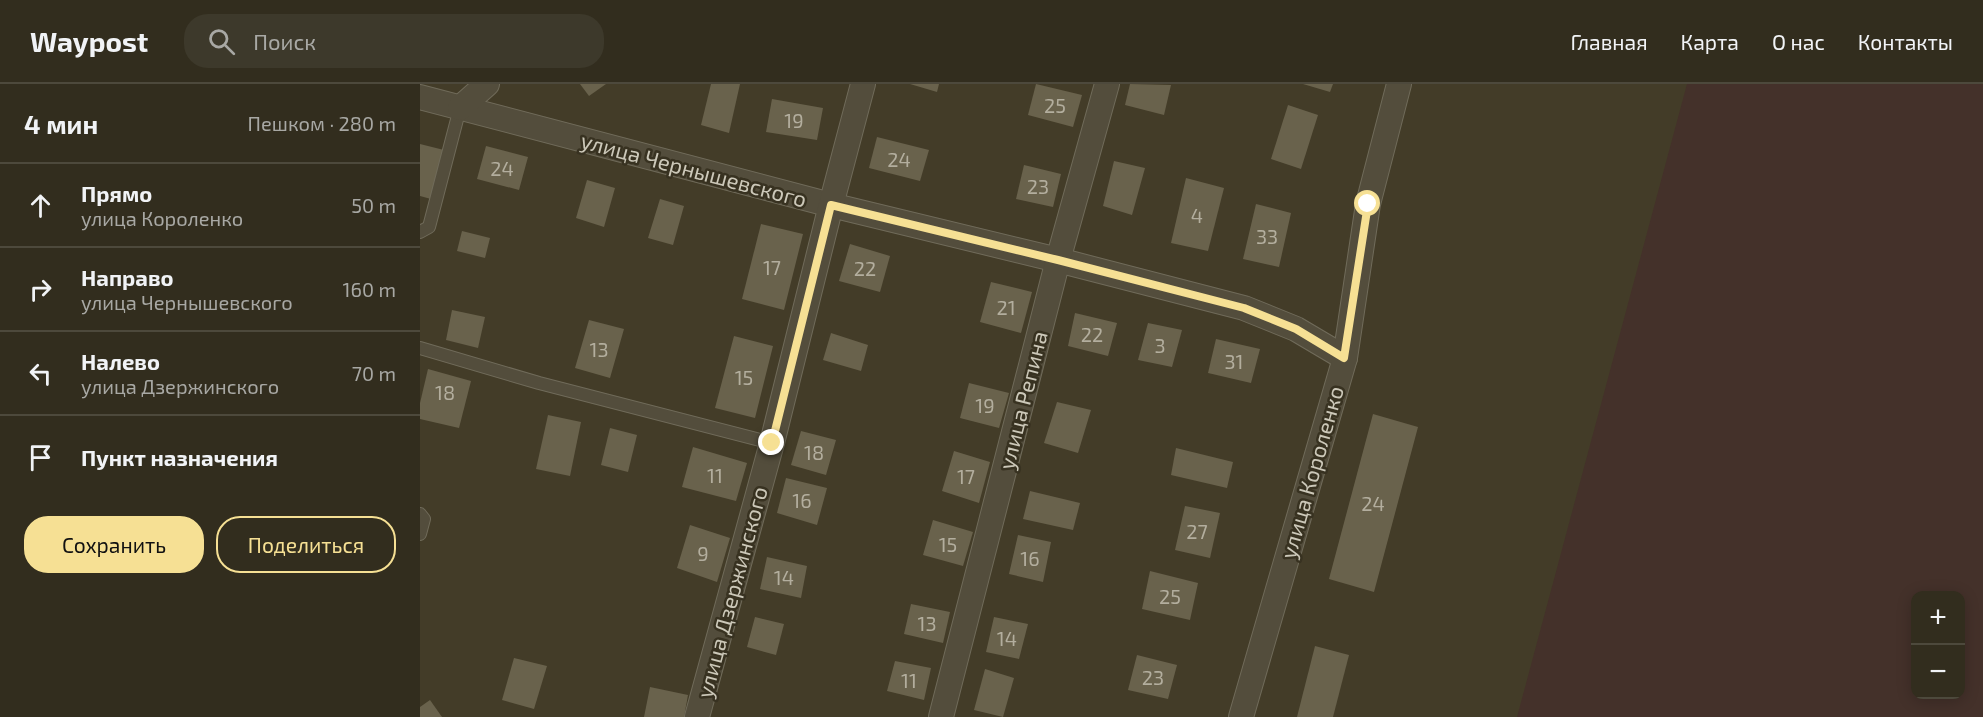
<!DOCTYPE html>
<html lang="ru">
<head>
<meta charset="utf-8">
<style>
	:root { --surface:#322d1e; --page:#3d392b; --text:#f1f3f6; --muted:#a8a8a4; --line:#4d493c; --accent:#f6e094 }
	body { margin:0; font-family:"Exo 2",sans-serif; background:var(--page); color:var(--text) }
	.controls { position:absolute; right:18px; bottom:18px; display:grid; overflow:hidden; border-radius:12px; box-shadow:0 3px 15px #0003 }
	.controls button { width:54px; height:54px; display:grid; place-items:center; padding:0; border:0; border-bottom:2px solid var(--line); background:var(--surface); color:var(--text); font:30px sans-serif }
	.stop { position:absolute; width:18px; height:18px; margin:-14px; border:4px solid #f6e094; border-radius:50%; background:#fff }
	.stop.end { background:#f6e094; border-color:#fff; box-shadow:0 2px 6px #0008 }
	.list { margin:0; padding:0; list-style:none }
	h2 { display:flex; justify-content:space-between; align-items:center; height:78px; margin:0; padding:0 24px; font-size:26px }
	h2 small { font-size:20px; font-weight:400; color:var(--muted) }
	.list li { display:grid; grid-template-columns:39px 1fr auto; gap:18px; align-items:center; box-sizing:border-box; height:84px; padding:0 24px; border-top:2px solid var(--line) }
	.list b { display:block; font-size:22px; white-space:nowrap }
	.list p { margin:0; font-size:20px; white-space:nowrap; color:var(--muted) }
	.list em { font-size:20px; font-style:normal; color:var(--muted) }
	.actions { display:flex; gap:12px; padding:18px 24px }
	.actions a { flex:1; padding:14px 0; border:2px solid var(--accent); border-radius:24px; text-align:center; font-size:21px; color:var(--accent) }
	.actions .main { background:var(--accent); color:#111 }
	.icon { flex:none; width:33px; height:33px; fill:none; stroke:currentColor; stroke-width:2; stroke-linecap:round; stroke-linejoin:round }
	.map { position:relative; flex:none; width:1563px; height:633px; overflow:hidden }
	header { display:flex; align-items:center; gap:36px; box-sizing:border-box; height:84px; padding:0 30px; background:var(--surface); border-bottom:2px solid var(--line) }
	header strong { font-size:28px }
	nav { display:flex; gap:33px; margin-inline-start:auto; font-size:21px }
	.search { width:420px; height:54px; background:var(--page); display:flex; align-items:center; gap:15px; box-sizing:border-box; padding:0 21px; border-radius:24px; color:var(--muted); font-size:22px }
	main { display:flex }
	aside { flex:1; background:var(--surface) }
	.map>svg:first-child { display:block }
	.green { fill:#44312a; fill-rule:evenodd }
	.building { fill:#69624c }
	.lines { fill:none; stroke-linecap:round; stroke-linejoin:round }
	.service-casing { stroke:#706b5a; stroke-width:14 }
	.minor-casing { stroke:#706b5a; stroke-width:26 }
	.service { stroke:#534d3c; stroke-width:12 }
	.minor { stroke:#534d3c; stroke-width:24 }
	.route { stroke:#f6e094; stroke-width:8 }
	.labels { text-anchor:middle; dominant-baseline:central; stroke-width:5; stroke-linejoin:round; paint-order:stroke }
	.number-label { font-size:20px; fill:#b3ae9e }
	.street-label { font-size:22px; fill:#ccc8b9; stroke:#383221 }
</style>
</head>
<body>
<header>
<strong>Waypost</strong>
<div class="search"><svg class="icon" aria-label="search" viewBox="0 0 24 24"><circle cx="10" cy="10" r="6"/><path d="M15 15l6 6"/></svg>Поиск</div>
<nav><a>Главная</a><a>Карта</a><a>О нас</a><a>Контакты</a></nav>
</header>
<main>
<aside>
<h2>4 мин<small>Пешком · 280 m</small></h2>
<ul class="list">
<li><svg class="icon" aria-label="ahead" viewBox="0 0 24 24"><path d="M12 20V5M6 11l6-6 6 6"/></svg><div><b>Прямо</b><p>улица Короленко</p></div><em>50 m</em></li>
<li><svg class="icon" aria-label="right" viewBox="0 0 24 24"><path d="M7 20v-9h11M14 6l5 5-5 5"/></svg><div><b>Направо</b><p>улица Чернышевского</p></div><em>160 m</em></li>
<li><svg class="icon" aria-label="left" viewBox="0 0 24 24"><path d="M17 20v-9H6M10 6l-5 5 5 5"/></svg><div><b>Налево</b><p>улица Дзержинского</p></div><em>70 m</em></li>
<li><svg class="icon" aria-label="arrive" viewBox="0 0 24 24"><path d="M6 21V4h12l-3 4 3 4H6"/></svg><div><b>Пункт назначения</b></div></li>
</ul>
<div class="actions"><a class="main">Сохранить</a><a>Поделиться</a></div>
</aside>
<div class="map">
<svg width="1563" height="633" viewBox="0 0 1563 633">
	<rect width="100%" height="100%" fill="#433c28"/>
	<path class="green" d="M1267 0H1563V633H1097ZM1496 512H1540V610H1496Z"/>
	<g class="building">
		<path d="M160 0H186L169 12Z"/>
		<path d="M291 0H320L309 49 281 41Z"/>
		<path d="M490 0H519L517 8Z"/>
		<path d="M616 0 662 11 653 43 608 31Z"/>
		<path d="M710 0 751 1 744 31 705 21Z"/>
		<path d="M883 0H913L910 8Z"/>
		<path d="M352 15 403 24 397 56 346 48Z"/>
		<path d="M868 21 898 31 881 85 851 75Z"/>
		<path d="M457 53 509 66 500 97 449 84Z"/>
		<path d="M0 60 24 66 11 115 0 112Z"/>
		<path d="M66 62 108 73 99 106 57 95Z"/>
		<path d="M694 77 725 84 712 131 683 122Z"/>
		<path d="M604 81 641 90 633 123 596 115Z"/>
		<path d="M766 94 804 104 788 167 751 159Z"/>
		<path d="M167 96 195 104 184 143 156 134Z"/>
		<path d="M240 115 264 122 253 161 228 154Z"/>
		<path d="M836 120 871 129 859 183 823 175Z"/>
		<path d="M341 140 383 150 364 226 322 215Z"/>
		<path d="M42 147 70 154 65 174 37 167Z"/>
		<path d="M430 160 470 172 460 208 419 197Z"/>
		<path d="M571 198 612 208 601 249 560 238Z"/>
		<path d="M32 226 65 233 58 264 26 256Z"/>
		<path d="M655 229 697 239 688 272 648 262Z"/>
		<path d="M169 236 204 245 190 294 155 284Z"/>
		<path d="M728 239 762 246 752 283 718 276Z"/>
		<path d="M411 249 448 261 441 287 403 276Z"/>
		<path d="M314 252 353 262 335 334 295 324Z"/>
		<path d="M796 255 840 265 831 299 788 289Z"/>
		<path d="M8 285 51 297 39 344 0 335V319Z"/>
		<path d="M549 299 589 309 579 344 540 334Z"/>
		<path d="M637 318 671 326 658 369 624 359Z"/>
		<path d="M953 330 998 343 954 508 909 495Z"/>
		<path d="M128 331 161 338 150 392 116 385Z"/>
		<path d="M190 344 217 351 208 388 181 381Z"/>
		<path d="M381 347 416 356 406 391 371 381Z"/>
		<path d="M273 363 327 379 316 417 262 403Z"/>
		<path d="M756 364 813 378 807 404 751 391Z"/>
		<path d="M534 367 570 378 559 419 522 407Z"/>
		<path d="M366 394 407 404 397 441 357 429Z"/>
		<path d="M610 407 660 419 653 446 603 435Z"/>
		<path d="M765 422 800 429 790 474 755 466Z"/>
		<path d="M513 436 553 448 543 482 503 471Z"/>
		<path d="M270 441 310 454 297 498 257 484Z"/>
		<path d="M598 451 631 458 623 498 589 490Z"/>
		<path d="M347 473 387 482 381 514 340 505Z"/>
		<path d="M730 487 778 499 770 536 722 525Z"/>
		<path d="M491 520 530 528 523 559 484 550Z"/>
		<path d="M335 533 364 540 356 571 327 563Z"/>
		<path d="M574 533 608 540 599 575 566 568Z"/>
		<path d="M895 562 929 571 913 633H877Z"/>
		<path d="M717 571 757 581 748 615 708 606Z"/>
		<path d="M94 574 127 582 114 625 82 616Z"/>
		<path d="M475 577 511 584 504 616 467 607Z"/>
		<path d="M565 585 594 594 583 633 554 626Z"/>
		<path d="M230 603 268 611 264 633H224Z"/>
		<path d="M10 616 22 633H0V623Z"/>
	</g>
	<g class="lines">
		<defs>
			<g id="service">
				<path d="M0 148 9 143 40 24"/>
				<path d="M0 264 119 299 352 359"/>
				<path d="M0 430 4 435 0 450"/>
			</g>
			<g id="minor">
				<path d="M0 13 411 121 638 176 824 224 876 245 925 274"/>
				<path d="M40 24 67 0"/>
				<path d="M277 633 352 359 411 121 443 0"/>
				<path d="M521 633 638 176 687 0"/>
				<path d="M821 633 925 274 948 120 979 0"/>
			</g>
		</defs>
		<use href="#service" class="service-casing"/>
		<use href="#minor" class="minor-casing"/>
		<use href="#service" class="service"/>
		<use href="#minor" class="minor"/>
	</g>
	<g class="lines">
		<path class="route" d="M352 359 411 121 638 176 824 224 876 245 924 274 948 120"/>
	</g>
	<g class="labels">
		<g class="number-label">
			<text x="635" y="21">25</text>
			<text x="374" y="36">19</text>
			<text x="479" y="75">24</text>
			<text x="82" y="84">24</text>
			<text x="618" y="102">23</text>
			<text x="777" y="131">4</text>
			<text x="847" y="152">33</text>
			<text x="352" y="183">17</text>
			<text x="445" y="184">22</text>
			<text x="586" y="223">21</text>
			<text x="672" y="250">22</text>
			<text x="740" y="261">3</text>
			<text x="179" y="265">13</text>
			<text x="814" y="277">31</text>
			<text x="324" y="293">15</text>
			<text x="25" y="308">18</text>
			<text x="565" y="321">19</text>
			<text x="394" y="368">18</text>
			<text x="295" y="391">11</text>
			<text x="546" y="392">17</text>
			<text x="382" y="416">16</text>
			<text x="953" y="419">24</text>
			<text x="777" y="447">27</text>
			<text x="528" y="460">15</text>
			<text x="283" y="469">9</text>
			<text x="610" y="474">16</text>
			<text x="364" y="493">14</text>
			<text x="750" y="512">25</text>
			<text x="507" y="539">13</text>
			<text x="587" y="554">14</text>
			<text x="733" y="593">23</text>
			<text x="489" y="596">11</text>
		</g>
		<g class="street-label">
			<text transform="translate(274 85) rotate(15)">улица Чернышевского</text>
			<text transform="translate(602 316) rotate(-76)">улица Репина</text>
			<text transform="translate(891 388) rotate(-74)">улица Короленко</text>
			<text transform="translate(311 508) rotate(-75)">улица Дзержинского</text>
		</g>
	</g>
</svg>
<div class="controls">
<button>+</button>
<button>−</button>
</div>
<div class="stop" style="left:948px;top:120px"></div>
<div class="stop end" style="left:352px;top:359px"></div>
</div>
</main>
</body>
</html>
